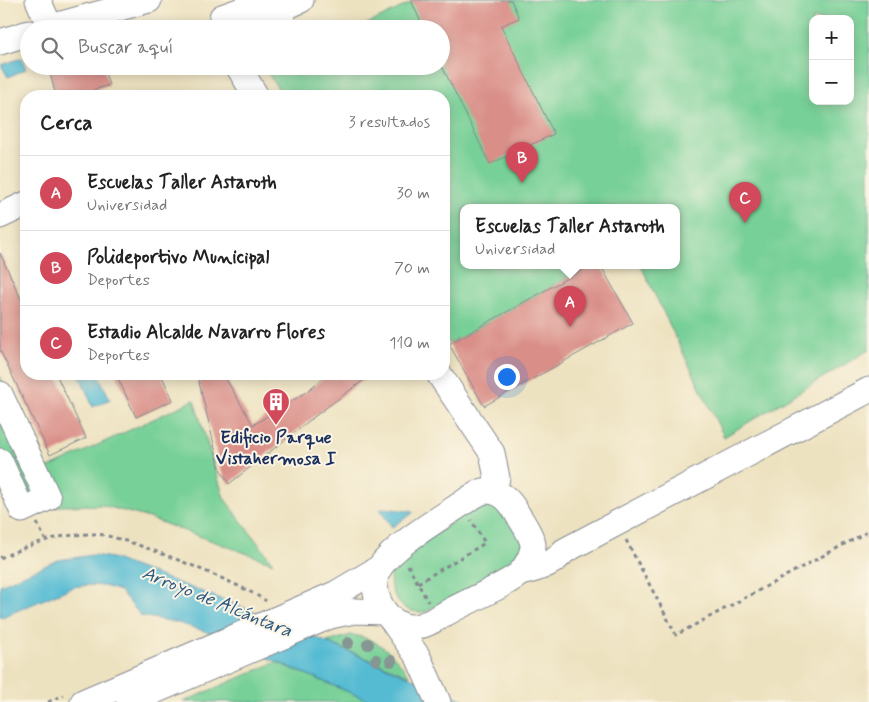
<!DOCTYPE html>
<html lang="es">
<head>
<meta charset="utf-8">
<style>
	:root { --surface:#fff; --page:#f6f6f6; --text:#222; --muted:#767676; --line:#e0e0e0; --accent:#d1495b }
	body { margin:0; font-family:Mynerve,sans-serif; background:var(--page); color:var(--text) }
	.controls { position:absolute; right:15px; top:15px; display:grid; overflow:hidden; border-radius:10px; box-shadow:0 2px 12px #0003 }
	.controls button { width:45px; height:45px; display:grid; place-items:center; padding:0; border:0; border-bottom:1px solid var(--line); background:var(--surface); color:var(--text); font:25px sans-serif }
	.you { position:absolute; left:506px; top:376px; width:18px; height:18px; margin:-12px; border:4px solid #fff; border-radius:50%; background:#1a73e8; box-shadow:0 0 0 8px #1a73e833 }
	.badge { display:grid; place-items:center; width:32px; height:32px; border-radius:50%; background:var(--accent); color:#fff; font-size:16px; font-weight:700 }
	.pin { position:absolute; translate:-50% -41px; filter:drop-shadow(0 1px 2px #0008) }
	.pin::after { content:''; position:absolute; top:26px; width:18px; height:15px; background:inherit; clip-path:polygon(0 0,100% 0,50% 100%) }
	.popup { position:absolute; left:460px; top:204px; width:220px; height:65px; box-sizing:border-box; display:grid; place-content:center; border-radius:10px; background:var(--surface); filter:drop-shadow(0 1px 4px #0005); font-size:16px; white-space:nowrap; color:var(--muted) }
	.popup b { font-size:19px; color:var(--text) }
	.popup::after { content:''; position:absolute; left:50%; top:100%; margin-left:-10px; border:10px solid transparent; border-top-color:var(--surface) }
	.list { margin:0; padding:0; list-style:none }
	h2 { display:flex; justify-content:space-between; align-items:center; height:65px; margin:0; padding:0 20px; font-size:21px }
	h2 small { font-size:16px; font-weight:400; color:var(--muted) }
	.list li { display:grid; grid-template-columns:32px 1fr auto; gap:15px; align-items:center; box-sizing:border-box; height:75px; padding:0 20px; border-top:1px solid var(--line) }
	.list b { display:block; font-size:19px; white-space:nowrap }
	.list p { margin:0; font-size:16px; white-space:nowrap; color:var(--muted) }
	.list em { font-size:16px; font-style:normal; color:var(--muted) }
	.icon { flex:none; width:28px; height:28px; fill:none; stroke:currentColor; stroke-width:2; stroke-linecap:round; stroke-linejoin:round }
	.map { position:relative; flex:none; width:869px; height:702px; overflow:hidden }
	.search { position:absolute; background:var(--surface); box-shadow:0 2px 12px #0003; left:20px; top:20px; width:430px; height:55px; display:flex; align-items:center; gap:12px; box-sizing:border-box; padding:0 18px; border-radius:28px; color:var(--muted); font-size:19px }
	.panel { position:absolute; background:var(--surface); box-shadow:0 2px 12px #0003; left:20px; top:90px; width:430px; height:290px; border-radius:20px }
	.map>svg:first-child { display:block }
	.green { fill:#77d097; stroke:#49807a; fill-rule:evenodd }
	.water { fill:#55bbd3; stroke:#387598 }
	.building { fill:#d98e88 }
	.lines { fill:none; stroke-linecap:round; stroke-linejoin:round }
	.minor-casing { stroke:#84888f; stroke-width:27 }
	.path { stroke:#84888f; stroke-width:3; stroke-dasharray:4 4; stroke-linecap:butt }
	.minor { stroke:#fff; stroke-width:25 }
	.tree { fill:#869692 }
	.labels { text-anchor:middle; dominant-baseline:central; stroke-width:4; stroke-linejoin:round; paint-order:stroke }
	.poi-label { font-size:18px; font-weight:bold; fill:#1b2f5e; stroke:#fcf5e5 }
	.water-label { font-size:19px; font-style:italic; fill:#2c5981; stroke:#fcf5e5 }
</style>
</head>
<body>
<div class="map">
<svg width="869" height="702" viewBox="0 0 869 702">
	<rect width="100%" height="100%" fill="#fcf5e5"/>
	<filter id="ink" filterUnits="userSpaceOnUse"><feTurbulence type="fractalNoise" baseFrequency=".02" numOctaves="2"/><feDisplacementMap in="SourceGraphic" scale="10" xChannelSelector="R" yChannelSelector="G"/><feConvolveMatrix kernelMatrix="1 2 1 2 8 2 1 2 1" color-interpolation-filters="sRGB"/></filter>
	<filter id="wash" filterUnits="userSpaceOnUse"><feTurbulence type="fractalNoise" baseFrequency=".0096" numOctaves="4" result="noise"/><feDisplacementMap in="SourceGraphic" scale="20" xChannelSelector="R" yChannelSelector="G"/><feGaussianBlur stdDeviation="1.12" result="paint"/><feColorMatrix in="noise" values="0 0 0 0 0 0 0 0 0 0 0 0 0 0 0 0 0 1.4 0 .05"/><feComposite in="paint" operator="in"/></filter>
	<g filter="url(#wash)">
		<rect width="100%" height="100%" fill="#ede2c0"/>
		<g class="green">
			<path d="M417 0H869V350L724 437 641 266H676V208H464V266H589L449 344 444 336V96H283L267 72 280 66H441V29H357ZM813 19H850V101H813Z"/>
			<path d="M0 376 42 471 194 400 224 498 273 563 149 518 102 505 60 506 32 512 0 475Z"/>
			<path d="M483 501 499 504 524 544 516 563 425 612C413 613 402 610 396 598 389 586 388 578 395 566 401 555 468 512 483 501Z"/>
			<path d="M351 635C379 638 394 655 410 676L327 642Z"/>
			<path d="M276 662 373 702H183Z"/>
		</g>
		<g class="water">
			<path d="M22 58 26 69 8 77 1 65Z"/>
			<path d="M79 374H98L110 399 93 407Z"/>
			<path d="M383 508 408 511 411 510 413 513 392 527 380 510Z"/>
			<path d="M93 555 112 558 250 610 469 702H373L204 631 175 622 141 616 120 591 104 586 89 585 73 587 0 618V585L58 560Z"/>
		</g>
		<g id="blocks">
			<g class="building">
				<path d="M411 0H511L519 18 501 26 554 134 490 164 441 64V29H424Z"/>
				<path d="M48 66H103L109 85 88 92 89 96H56Z"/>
				<path d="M0 253 26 310V374H56L86 438 50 455 0 350Z"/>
				<path d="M589 266H601L633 323 484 406 449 344Z"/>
				<path d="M116 374H161L173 400 136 417Z"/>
				<path d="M197 374H223L253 425 306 392 328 374H372L319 413 229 484 220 469Z"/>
			</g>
		</g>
	</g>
	<g filter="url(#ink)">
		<use href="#blocks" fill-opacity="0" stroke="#84888f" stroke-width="1"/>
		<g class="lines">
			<defs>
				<g id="minor">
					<path d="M38 0 50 27"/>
					<path d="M222 17 253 6 286 7 301 0"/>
					<path d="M43 29 149 0"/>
					<path d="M275 29 286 7"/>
					<path d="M0 42 29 33"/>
					<path d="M238 66 256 96"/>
					<path d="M0 216 26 204"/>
					<path d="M439 374 492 453 497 478 493 491"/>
					<path d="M0 394 48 498 22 510 0 461"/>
					<path d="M483 491C501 490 510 500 518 515 523 523 532 536 533 545 533 554 526 567 520 573 510 583 466 602 450 611 439 617 425 627 412 627 386 627 365 589 380 567 397 542 445 516 470 498Z"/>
					<path d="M520 573C536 570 554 564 564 551L869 390"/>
					<path d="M391 619 418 657 438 702"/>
					<path d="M83 702 335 594 379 568"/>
					<path d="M129 702 330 616 354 611 383 612"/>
				</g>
			</defs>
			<use href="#minor" class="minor-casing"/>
			<g class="path">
				<path d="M37 523 45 539"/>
				<path d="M626 540 676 635 869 531"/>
				<path d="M0 558C35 543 56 534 95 534 121 534 244 585 266 601"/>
				<path d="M408 565 428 602"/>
				<path d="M418 583 485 543 471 520"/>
				<path d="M48 702 64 695"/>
			</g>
			<use href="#minor" class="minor"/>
		</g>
		<g class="tree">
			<circle cx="348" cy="643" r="6"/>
			<circle cx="368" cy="644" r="6"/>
			<circle cx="376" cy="660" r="6"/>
			<circle cx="391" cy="661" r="6"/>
		</g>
	</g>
	<defs>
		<symbol id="building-pin" viewBox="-11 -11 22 30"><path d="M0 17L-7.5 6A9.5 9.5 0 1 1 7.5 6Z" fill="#d1495b" stroke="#fcf5e5"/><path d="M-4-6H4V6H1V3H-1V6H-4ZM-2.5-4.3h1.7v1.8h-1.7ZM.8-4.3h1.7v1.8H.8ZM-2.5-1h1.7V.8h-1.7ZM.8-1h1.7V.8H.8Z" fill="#fff"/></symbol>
	</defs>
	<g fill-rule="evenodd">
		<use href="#building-pin" x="260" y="386" width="32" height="43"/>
	</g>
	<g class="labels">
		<g class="poi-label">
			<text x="276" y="438">Edificio Parque<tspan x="276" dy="21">Vistahermosa I</tspan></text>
		</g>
		<g class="water-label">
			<text transform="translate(217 602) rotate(22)">Arroyo de Alcántara</text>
		</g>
	</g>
</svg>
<div class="controls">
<button>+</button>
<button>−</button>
</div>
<div class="you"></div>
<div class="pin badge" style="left:570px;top:327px">A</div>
<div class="popup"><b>Escuelas Taller Astaroth</b>Universidad</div>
<div class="pin badge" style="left:522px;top:183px">B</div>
<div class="pin badge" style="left:745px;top:223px">C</div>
<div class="search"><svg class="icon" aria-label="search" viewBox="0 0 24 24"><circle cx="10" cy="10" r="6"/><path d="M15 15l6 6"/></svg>Buscar aquí</div>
<section class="panel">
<h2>Cerca<small>3 resultados</small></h2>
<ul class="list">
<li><span class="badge">A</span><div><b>Escuelas Taller Astaroth</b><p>Universidad</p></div><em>30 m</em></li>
<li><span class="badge">B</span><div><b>Polideportivo Municipal</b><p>Deportes</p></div><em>70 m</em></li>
<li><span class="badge">C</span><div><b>Estadio Alcalde Navarro Flores</b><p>Deportes</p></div><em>110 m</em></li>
</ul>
</section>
</div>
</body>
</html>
